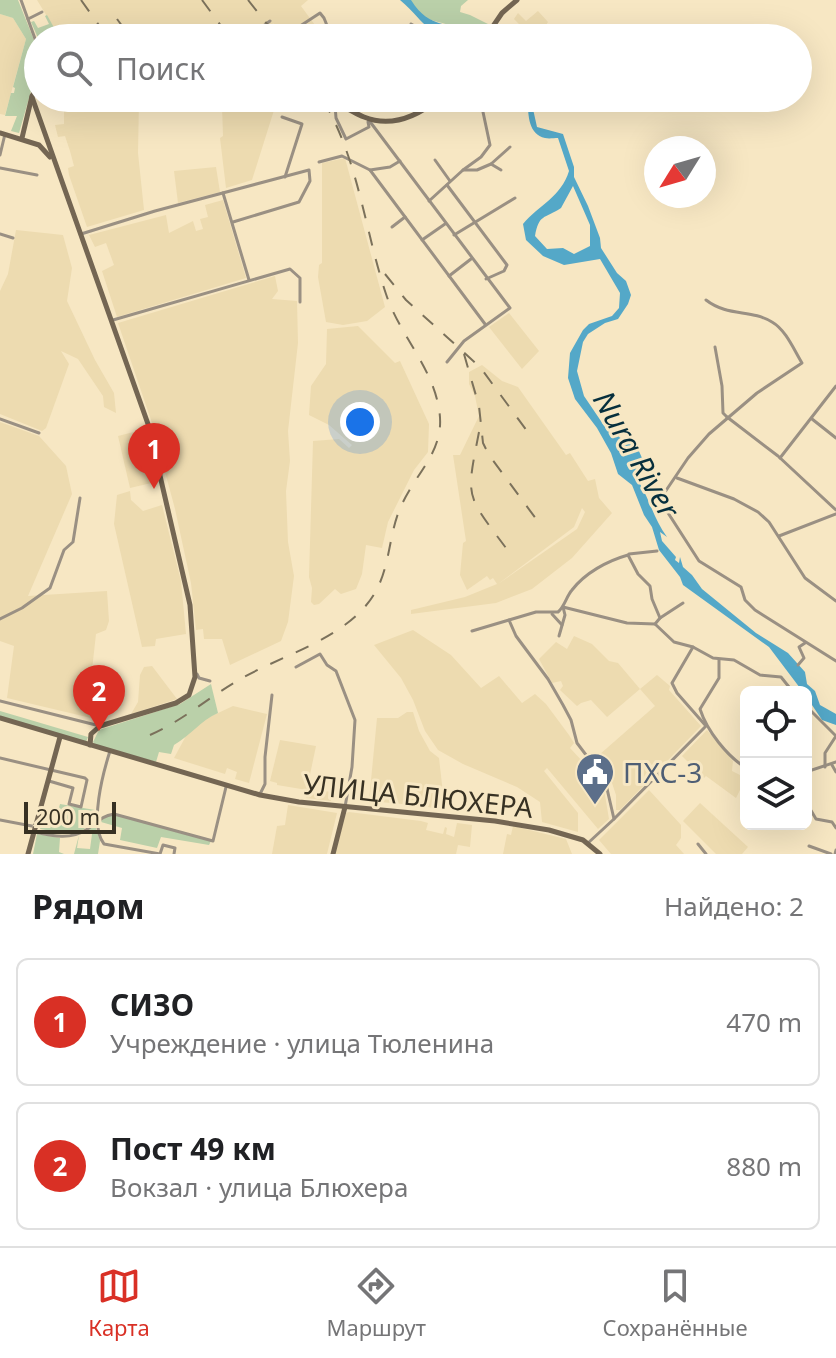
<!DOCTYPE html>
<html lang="ru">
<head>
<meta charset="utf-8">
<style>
	:root { --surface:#fff; --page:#f2f2f2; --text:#202124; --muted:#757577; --line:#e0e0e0; --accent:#d93025 }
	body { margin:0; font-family:"Noto Sans",sans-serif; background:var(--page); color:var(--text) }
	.controls { position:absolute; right:24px; bottom:24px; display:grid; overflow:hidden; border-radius:12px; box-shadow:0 8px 32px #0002 }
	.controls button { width:72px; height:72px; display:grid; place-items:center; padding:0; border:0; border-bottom:2px solid var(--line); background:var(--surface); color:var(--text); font:40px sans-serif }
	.compass { position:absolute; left:644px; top:136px; width:72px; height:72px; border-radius:50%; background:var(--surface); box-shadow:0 8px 32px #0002; rotate:233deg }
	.scale { position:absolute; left:24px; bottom:20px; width:92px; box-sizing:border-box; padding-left:8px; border:4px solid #373123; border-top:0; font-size:22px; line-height:28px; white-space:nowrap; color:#373123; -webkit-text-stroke:6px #f7e7c3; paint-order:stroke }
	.you { position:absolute; left:360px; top:422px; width:28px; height:28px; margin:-20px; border:6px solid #fff; border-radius:50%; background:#1a73e8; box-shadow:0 0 0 12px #1a73e833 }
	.badge { display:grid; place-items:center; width:52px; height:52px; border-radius:50%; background:var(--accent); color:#fff; font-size:26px; font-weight:700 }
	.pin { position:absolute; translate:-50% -66px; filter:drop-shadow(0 2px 4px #0008) }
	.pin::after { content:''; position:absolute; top:42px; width:28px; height:24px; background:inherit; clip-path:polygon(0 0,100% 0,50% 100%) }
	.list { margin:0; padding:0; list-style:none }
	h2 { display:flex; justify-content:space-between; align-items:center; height:104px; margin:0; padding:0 32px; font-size:34px }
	h2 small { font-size:26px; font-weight:400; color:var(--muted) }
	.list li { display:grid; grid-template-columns:52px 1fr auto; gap:24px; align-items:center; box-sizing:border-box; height:128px; margin:0 16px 16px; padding:0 16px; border:2px solid var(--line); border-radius:12px }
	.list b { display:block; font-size:30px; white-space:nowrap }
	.list p { margin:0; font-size:26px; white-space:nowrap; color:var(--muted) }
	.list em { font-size:26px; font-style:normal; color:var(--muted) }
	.icon { flex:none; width:44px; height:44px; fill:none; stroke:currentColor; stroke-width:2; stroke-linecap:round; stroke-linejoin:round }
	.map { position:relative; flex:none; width:836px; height:854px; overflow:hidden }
	.search { position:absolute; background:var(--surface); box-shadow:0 8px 32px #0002; left:24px; right:24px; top:24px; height:88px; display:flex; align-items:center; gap:20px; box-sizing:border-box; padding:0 28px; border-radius:44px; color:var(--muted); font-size:30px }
	.sheet { height:392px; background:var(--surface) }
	nav { display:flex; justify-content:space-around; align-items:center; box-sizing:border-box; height:112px; border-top:2px solid var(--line); background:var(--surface); font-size:22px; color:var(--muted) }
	nav a { display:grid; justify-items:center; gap:4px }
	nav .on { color:var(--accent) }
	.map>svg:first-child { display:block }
	.built { fill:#eddbb0; fill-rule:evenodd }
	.green { fill:#bad0a9 }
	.water { fill:#54a8c8; fill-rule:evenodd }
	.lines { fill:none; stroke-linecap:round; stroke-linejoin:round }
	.street { stroke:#9a9083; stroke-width:3 }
	.secondary { stroke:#746653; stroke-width:5 }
	.rail { stroke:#7b715b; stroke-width:2; stroke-dasharray:14 14; stroke-linecap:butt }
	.labels { text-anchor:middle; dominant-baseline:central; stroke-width:6; stroke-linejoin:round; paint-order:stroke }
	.service-label { font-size:28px; fill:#4e5e75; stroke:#f7e7c3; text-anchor:start }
	.street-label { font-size:28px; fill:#373123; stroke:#f7e7c3 }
	.water-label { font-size:30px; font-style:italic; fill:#062f3d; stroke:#f7e7c3 }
</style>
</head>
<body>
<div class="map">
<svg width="836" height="854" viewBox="0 0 836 854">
	<rect width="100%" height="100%" fill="#f7e7c3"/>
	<g class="built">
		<path d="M37 0H308L301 6 320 32 312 38H284L273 23 270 34 266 37 257 25 238 38H60Z"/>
		<path d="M538 11 548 22 546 25 557 36 555 38H529L517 27 519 24 514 19 518 13 526 21Z"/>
		<path d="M0 14 13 18 26 39 5 115 0 114Z"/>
		<path d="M71 98 139 100 138 153 144 210 87 227 69 175 68 168 74 166 70 151 65 136 58 137 55 125 64 124V109H68Z"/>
		<path d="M225 98 275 107 252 180 226 188 220 138 223 136 222 106Z"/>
		<path d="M345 158 385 307 367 321 343 325 326 322 318 277 319 265 322 263V163Z"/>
		<path d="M216 167 220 192 178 203 174 171Z"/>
		<path d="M223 200 246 278 117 317 102 271 114 265 106 243 95 247 89 235 166 215 169 233 193 221 196 231 203 229 200 219 208 217 205 205Z"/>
		<path d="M16 230 63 235 72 268 67 301 95 360 114 393 116 413 104 407 103 396 78 359 61 351 69 364 46 428 42 431 0 414V291L8 274Z"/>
		<path d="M275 276 278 291 272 299 297 301 298 343 288 431 290 461 286 491 288 542 294 576 288 622 281 641 230 665 222 639H204L203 629 196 630 191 583 175 509 151 420 118 323Z"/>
		<path d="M509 313 539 351 522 369 489 327Z"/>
		<path d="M358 326 395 363 400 361 429 424 428 452 414 470 388 522 382 548 366 545 362 574 356 589 341 594 335 589 319 604 314 605 311 602 312 588 309 577 313 441 339 439 349 448 352 445 329 425 309 415 311 386 326 364 327 329Z"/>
		<path d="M482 365 502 381 518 387 566 455 570 453 588 481 595 479 599 498 612 513 572 558 532 589 496 603 411 614V610L465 597 497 584 493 578 490 580 487 576 467 590 460 575 463 543 466 541 453 455H460L479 416 475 396 469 384V372ZM582 508 585 512 577 529 498 584 574 527Z"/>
		<path d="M0 422 39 436 66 466 72 494 28 596 107 591 109 621 106 630 96 634 92 670 96 702 91 718 7 698 14 646 0 641Z"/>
		<path d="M145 429 151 446 148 449 150 456 153 455 160 481 130 488 118 436Z"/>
		<path d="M130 491 131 500 143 511 162 505 181 581 186 634 156 639 155 646 142 647 114 524 117 495Z"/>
		<path d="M413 630 451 655 481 688 499 676 522 703 535 694 546 704 569 735 574 743 570 748 598 778 605 795 609 819 598 829 547 768 544 771 578 813V832L542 822 540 802 517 787 463 764 438 750 425 731 413 700 401 678 374 645Z"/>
		<path d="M574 636 592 644 609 661 618 663 640 689 657 675 670 686 669 690 701 726 620 810H616V795L609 774 603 769 599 755 655 706 640 689 607 717 591 700 581 703 577 706 560 690 563 686 561 681 552 683 539 659 556 642 567 649Z"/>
		<path d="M152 666 177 699 131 714 138 702 140 675 144 667Z"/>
		<path d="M233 706 267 714 249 783 235 779 237 772 227 768 225 774 174 758 187 734 201 721Z"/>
		<path d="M407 712H413L419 731 430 751 439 758 445 811 424 806 369 801 377 718H398Z"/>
		<path d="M707 730 733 761 732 771 746 778 736 798 706 776 704 778 682 756Z"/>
		<path d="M280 740 316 746 307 789 332 792 331 801 306 798 307 790 277 785V783L270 781Z"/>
		<path d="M649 790 681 825V838L676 845 684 854H611L599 840Z"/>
		<path d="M700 803 748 847 742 854H716L683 821Z"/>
		<path d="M288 805 337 813 327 854H272L277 826 285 825Z"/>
		<path d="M349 812 421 821 428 823 426 830 443 834 445 827 447 828 446 834 454 837 457 823 472 825 470 847 458 845 456 854H335L346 813Z"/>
		<path d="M513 826 566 839 572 854H503L507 834 511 835Z"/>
	</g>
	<g class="green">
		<path d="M0 0H18L38 50V83L31 91 19 133 11 131 17 116H5L11 93H14L15 88 13 87 26 39 13 18 0 14Z"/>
		<path d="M408 0H468L461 6 460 12 470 15 492 26 485 38C466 38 464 30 449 25 426 18 426 22 408 0Z"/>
		<path d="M47 15 57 33 48 38H38L31 22 34 21 38 28 49 24 45 16Z"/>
		<path d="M211 684 218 713C200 721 190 736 174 745L171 754 159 752 156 762 95 745 93 742 99 730 180 704Z"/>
		<path d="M0 711 88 737 86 742 0 716Z"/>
		<path d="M60 804 95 810C89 841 64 833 40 829L43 820 55 822Z"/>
		<path d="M115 815 211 841 209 845 161 837 157 848 120 840 122 828 101 822 103 817Z"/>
		<path d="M95 825 100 841 98 854H74L79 835 77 848 90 849 92 834 85 832Z"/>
		<path d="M37 834 60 838 59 852 64 854H33Z"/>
	</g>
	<g class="water">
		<path d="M400 0H411C431 32 448 17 470 38 425 38 429 25 400 0Z"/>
		<path d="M528 98H538V106L533 109 537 127 563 134 574 167V177L588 206 600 238 601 248 617 273 626 281 631 295 628 304 618 319 605 323 588 334 583 342 577 371 584 396 607 430 612 433 620 432 619 437 638 449 642 458 636 478C649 496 653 518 667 537L660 532 662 541 676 557 675 560 679 563 680 557 683 567 692 575 702 589 756 633 788 653 805 672 807 684 815 691 820 705 836 714V725L822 720 806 696V692H803L769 647 683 585 680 577 659 550 652 527 644 515 632 485 618 474 611 453 597 428 575 399 568 378 570 353 583 330 589 324 612 316 619 308 620 293 600 259 564 265 543 256 526 240 523 224C539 205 561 197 569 171L558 138C554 138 549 139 545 138 527 134 528 111 528 98ZM573 186 590 225V246L574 254 563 248 547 249 535 236C539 214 544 219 561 208Z"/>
	</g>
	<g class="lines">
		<g class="street">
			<path d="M21 0 38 47"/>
			<path d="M28 19 42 12"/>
			<path d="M294 30 320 13 324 18 332 38"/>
			<path d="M247 38 270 21"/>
			<path d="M361 38 363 33"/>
			<path d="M409 38 411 24 436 38"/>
			<path d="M330 98 341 106 343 98"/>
			<path d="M335 105 336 118 346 139 369 127 368 122"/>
			<path d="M282 117 302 124 285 177"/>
			<path d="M368 119 510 308 464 341 447 362"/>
			<path d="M0 155 5 134"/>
			<path d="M435 160 450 181"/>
			<path d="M319 162 342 156 370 170 390 167 400 161"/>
			<path d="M491 164 510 147"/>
			<path d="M0 168 37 175"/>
			<path d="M370 170 485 324"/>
			<path d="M463 170 481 157 490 145 483 112 486 98"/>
			<path d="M447 185 507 265 504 271 486 279"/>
			<path d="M223 193 249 280"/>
			<path d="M429 201 463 170H477L491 164 501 170"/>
			<path d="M392 227 405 217"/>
			<path d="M0 234 13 238"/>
			<path d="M81 234 155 211 309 170 310 181 299 202 233 222"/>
			<path d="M454 235 515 198"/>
			<path d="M422 240 445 224"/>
			<path d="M449 276 471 259"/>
			<path d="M706 300C728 317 751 309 772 322 786 330 794 350 802 363L757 393 709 434 688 458 665 492 661 502 699 561 741 587 745 600 755 610 836 661"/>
			<path d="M113 320 290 269 300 278V302"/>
			<path d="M715 347 722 386 723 413 727 417"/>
			<path d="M727 417 778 456 836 510"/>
			<path d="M0 419 39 433"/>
			<path d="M812 419 836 438"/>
			<path d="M780 458 836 386"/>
			<path d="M677 478 734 499 758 512 769 522 805 578 836 601"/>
			<path d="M779 536 836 514"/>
			<path d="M629 554 657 551"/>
			<path d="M552 614 562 625"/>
			<path d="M0 619 22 608 50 588 64 550 73 542 80 498"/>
			<path d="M472 631 509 620"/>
			<path d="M559 636 565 615 563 607 627 623 655 624 660 618 683 603"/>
			<path d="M693 647 713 658 734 660 760 675 781 677 793 692"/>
			<path d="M719 660V678L700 709C707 731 727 756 746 768"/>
			<path d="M798 665 804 658 799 647 805 643"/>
			<path d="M296 667 320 654 327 665 336 671 355 720 352 767 345 807"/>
			<path d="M197 674 199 678 210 681"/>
			<path d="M0 701 100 726"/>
			<path d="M806 706 836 736"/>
			<path d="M110 751C103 773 89 825 104 844L160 854 163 845 175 848 174 854"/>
			<path d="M0 758 85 778 87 780 81 807 69 804 73 788 49 781"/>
			<path d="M832 765 836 772"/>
			<path d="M825 767V753L836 736"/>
			<path d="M806 772 836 762"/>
			<path d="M260 794 265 784V757L272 695"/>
			<path d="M806 802 816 819 832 822 836 828"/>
			<path d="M614 819 706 726 677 693 672 683 693 647 674 642 655 624"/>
			<path d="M0 820 37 827"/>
			<path d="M35 832C53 836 70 840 86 830 99 822 99 817 114 814L213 841 226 787"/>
			<path d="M588 843 614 819 605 780 577 743 571 720 563 705 548 679 516 636 509 620 536 612H558C565 606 566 597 572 590 585 573 607 561 628 555L638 574 650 586 652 599 660 618"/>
			<path d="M698 844 706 854"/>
			<path d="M809 846 831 854"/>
			<path d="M835 854 836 850"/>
		</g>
		<g class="secondary">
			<path d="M485 38 502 13 517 0"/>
			<path d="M32 97 148 424 190 605 195 677 189 695 176 703 100 726 91 734 90 745"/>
			<path d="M278 98C296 101 317 99 335 104 345 106 354 113 364 117 391 128 418 116 440 98"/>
			<path d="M0 133 39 145 50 157"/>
			<path d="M22 138 32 96 38 87"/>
			<path d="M0 718 260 795 299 802 495 821 549 830 583 840 600 854"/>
			<path d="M28 854 60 737"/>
			<path d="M333 854 345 807"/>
		</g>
		<g class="rail">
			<path d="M81 0 108 38"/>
			<path d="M202 0 230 38"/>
			<path d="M248 0 278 38"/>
			<path d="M117 19 131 38"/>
			<path d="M385 274 406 300 480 367 530 435"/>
			<path d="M464 354 479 406 483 443 489 455 542 527"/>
			<path d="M479 432C466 499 465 493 506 548"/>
			<path d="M150 735C182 721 208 698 237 681 282 654 352 638 377 589 391 562 389 529 403 502 419 469 446 449 439 409 432 366 399 334 386 294 364 228 359 160 322 98"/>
		</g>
	</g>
	<defs>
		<symbol id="civic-pin" viewBox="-11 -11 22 30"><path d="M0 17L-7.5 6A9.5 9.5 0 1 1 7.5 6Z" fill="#5c6f8a" stroke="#f7e7c3"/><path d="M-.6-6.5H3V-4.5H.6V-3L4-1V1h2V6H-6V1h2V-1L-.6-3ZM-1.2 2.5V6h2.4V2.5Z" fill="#fff"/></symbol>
	</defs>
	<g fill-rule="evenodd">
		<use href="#civic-pin" x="573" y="750" width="44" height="60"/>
	</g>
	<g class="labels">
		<g class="service-label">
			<text x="623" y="772">ПХС-3</text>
		</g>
		<g class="street-label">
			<text transform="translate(418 795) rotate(6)">УЛИЦА БЛЮХЕРА</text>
		</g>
		<g class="water-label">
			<text transform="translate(637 454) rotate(60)">Nura River</text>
		</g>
	</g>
</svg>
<div class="controls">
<button><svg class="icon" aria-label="locate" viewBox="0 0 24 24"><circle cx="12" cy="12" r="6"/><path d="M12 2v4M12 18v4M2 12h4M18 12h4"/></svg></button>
<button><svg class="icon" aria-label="layers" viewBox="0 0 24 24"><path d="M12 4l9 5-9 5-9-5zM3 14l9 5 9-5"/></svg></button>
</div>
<svg class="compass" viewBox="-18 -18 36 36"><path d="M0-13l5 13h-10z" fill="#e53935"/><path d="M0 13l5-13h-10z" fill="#757577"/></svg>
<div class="scale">200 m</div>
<div class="you"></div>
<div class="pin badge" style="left:154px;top:489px">1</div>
<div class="pin badge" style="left:99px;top:731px">2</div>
<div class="search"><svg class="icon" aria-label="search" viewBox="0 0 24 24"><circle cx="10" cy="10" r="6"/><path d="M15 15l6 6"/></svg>Поиск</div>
</div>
<section class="sheet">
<h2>Рядом<small>Найдено: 2</small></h2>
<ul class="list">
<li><span class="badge">1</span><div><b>СИЗО</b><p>Учреждение · улица Тюленина</p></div><em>470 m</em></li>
<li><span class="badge">2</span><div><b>Пост 49 км</b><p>Вокзал · улица Блюхера</p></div><em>880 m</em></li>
</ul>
</section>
<nav>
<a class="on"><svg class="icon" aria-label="map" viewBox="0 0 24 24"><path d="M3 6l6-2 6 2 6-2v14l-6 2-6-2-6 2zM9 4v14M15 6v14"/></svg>Карта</a>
<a><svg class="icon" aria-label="directions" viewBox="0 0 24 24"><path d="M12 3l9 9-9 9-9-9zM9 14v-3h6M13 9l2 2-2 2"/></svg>Маршрут</a>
<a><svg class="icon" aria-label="saved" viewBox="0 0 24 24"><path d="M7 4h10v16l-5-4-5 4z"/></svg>Сохранённые</a>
</nav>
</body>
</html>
